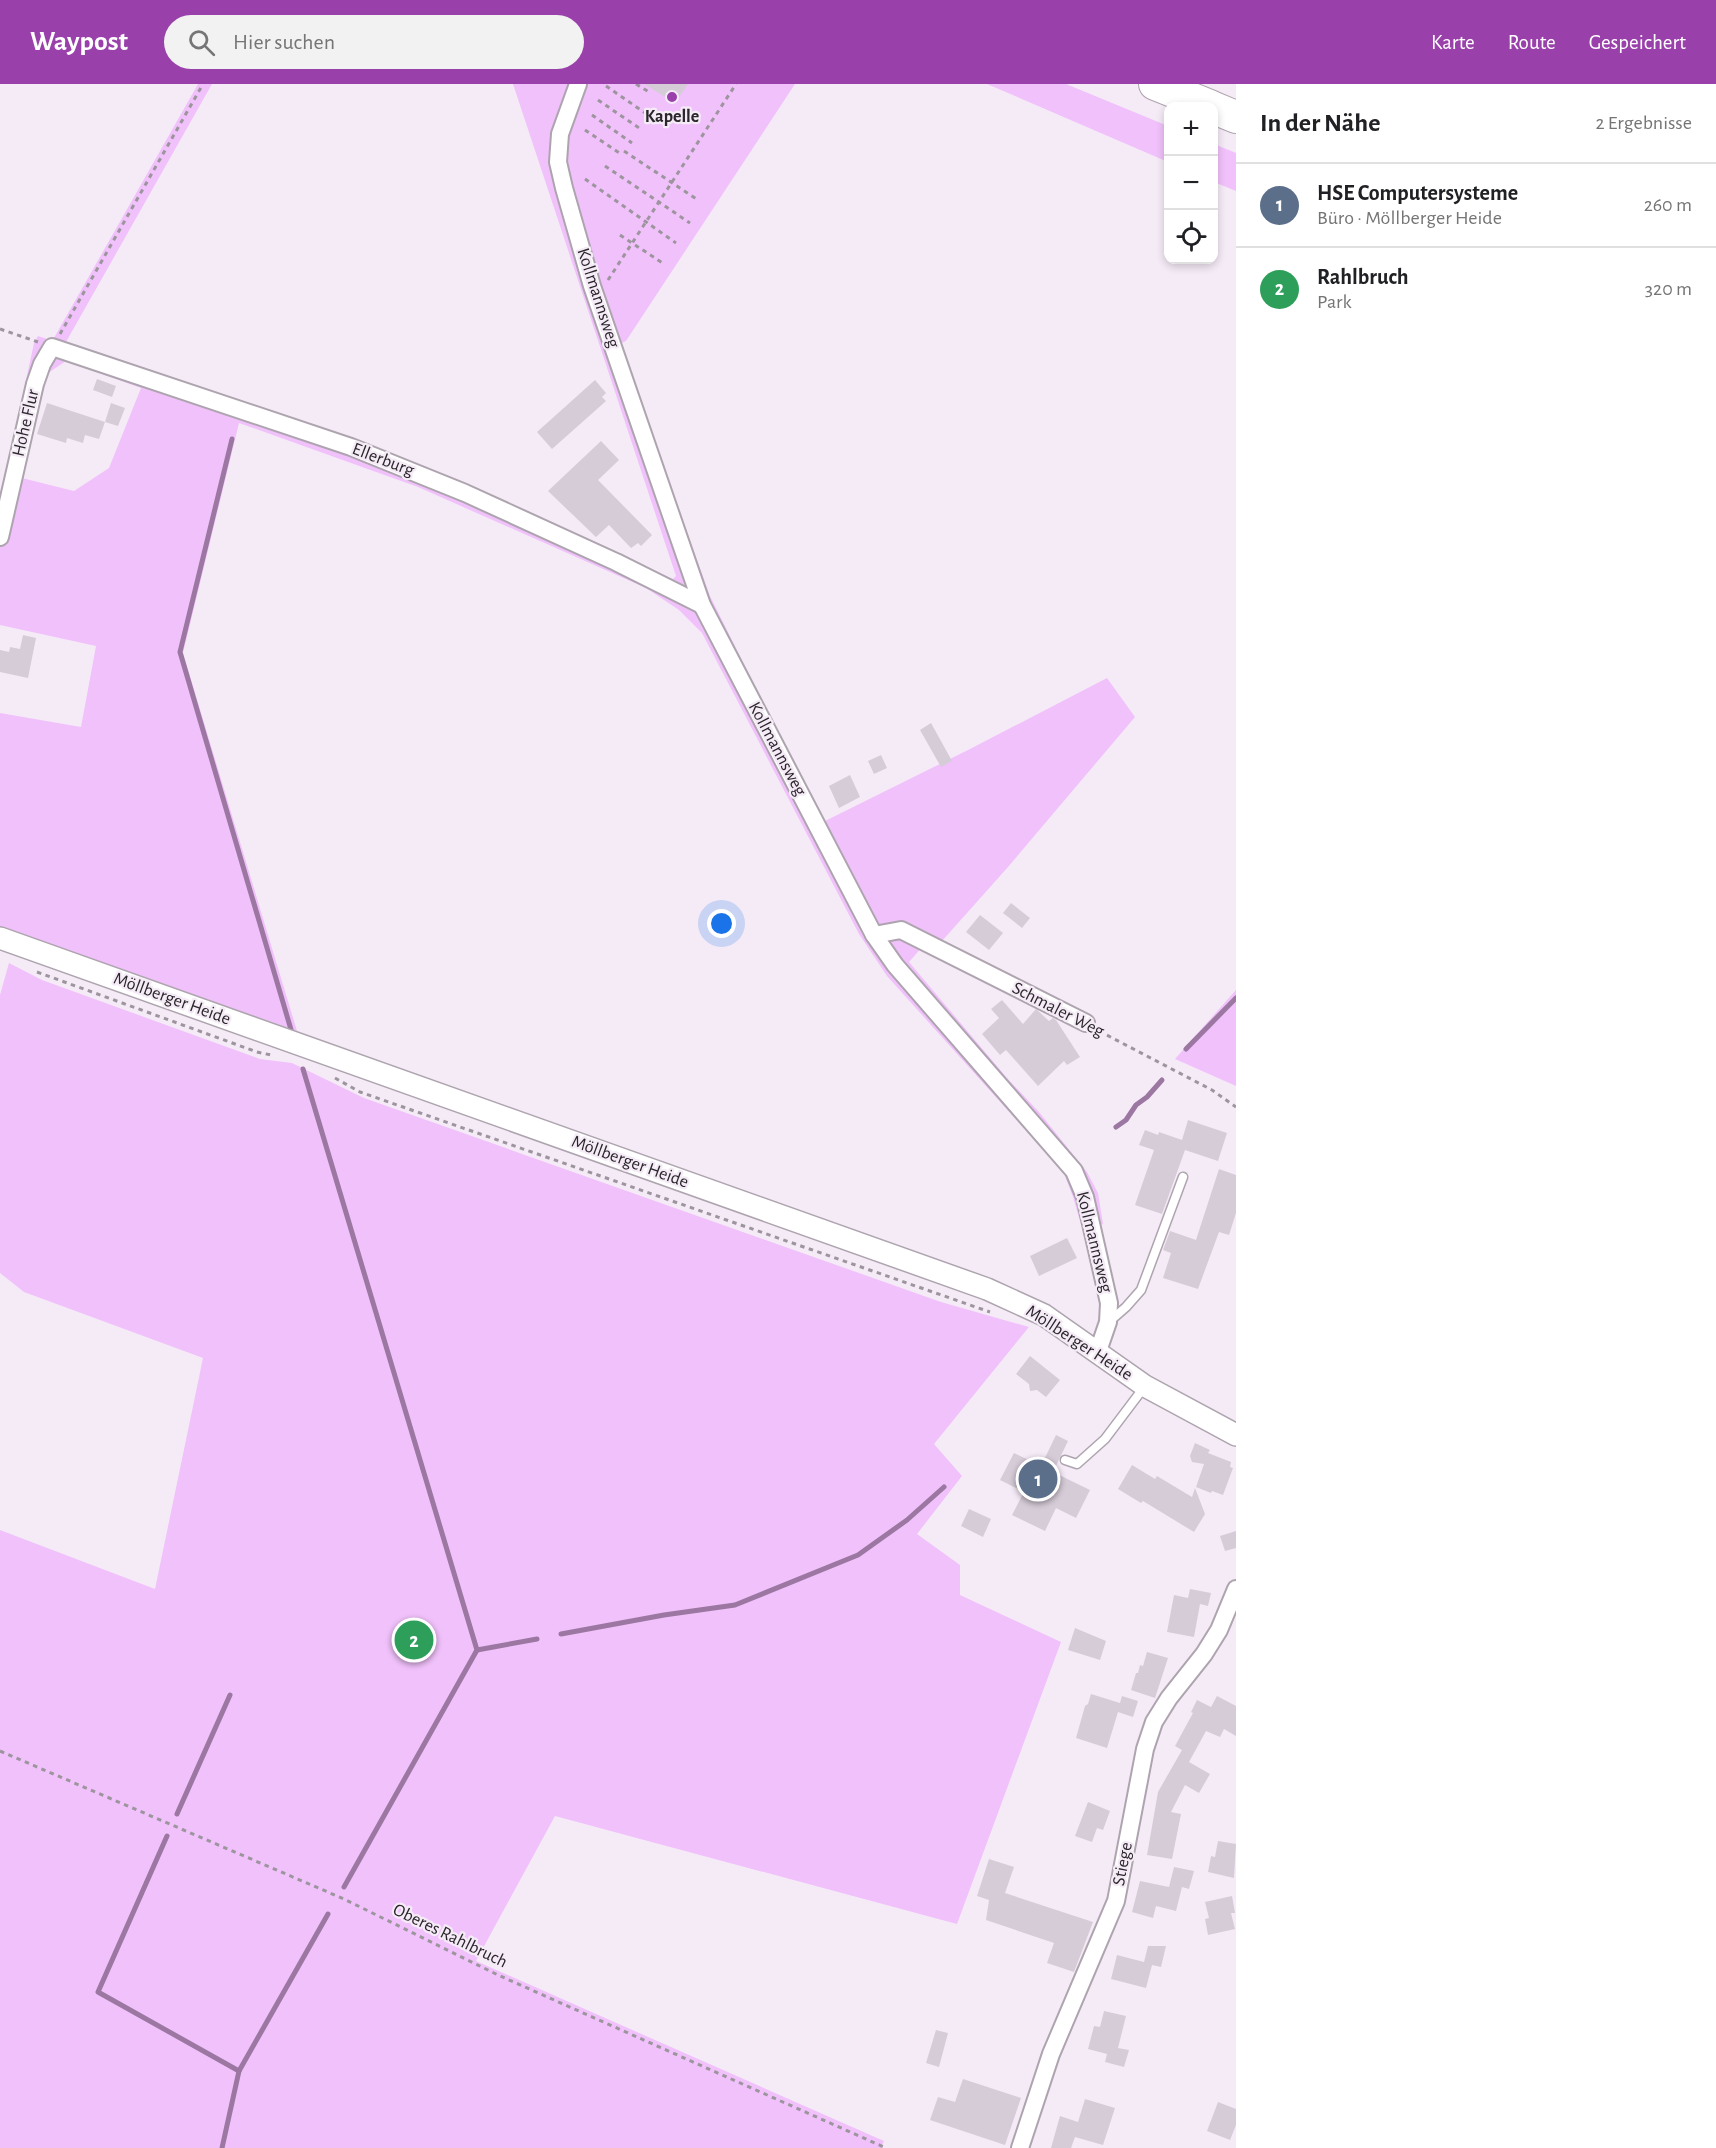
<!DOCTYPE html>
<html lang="de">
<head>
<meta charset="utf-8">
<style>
	:root { --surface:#fff; --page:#f2f2f2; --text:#202124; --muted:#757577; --line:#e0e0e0; --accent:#9940ab }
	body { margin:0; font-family:"Alegreya Sans",sans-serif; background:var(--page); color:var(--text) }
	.controls { position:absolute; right:18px; top:18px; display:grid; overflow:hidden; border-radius:12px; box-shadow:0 3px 9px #0003 }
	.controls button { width:54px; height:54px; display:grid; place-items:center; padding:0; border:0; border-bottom:2px solid var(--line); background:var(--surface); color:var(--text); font:30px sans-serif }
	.you { position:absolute; left:722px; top:840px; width:21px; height:21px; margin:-15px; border:4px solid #fff; border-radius:50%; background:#1a73e8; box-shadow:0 0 0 9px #1a73e833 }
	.badge { display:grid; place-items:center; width:39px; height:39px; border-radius:50%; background:var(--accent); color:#fff; font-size:20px; font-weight:700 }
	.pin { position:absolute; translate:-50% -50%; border:3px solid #fff; box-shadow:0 2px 6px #0006 }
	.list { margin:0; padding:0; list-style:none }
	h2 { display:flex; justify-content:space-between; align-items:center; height:78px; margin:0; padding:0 24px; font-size:26px }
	h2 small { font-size:20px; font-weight:400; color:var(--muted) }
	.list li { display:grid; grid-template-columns:39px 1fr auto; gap:18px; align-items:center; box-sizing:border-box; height:84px; padding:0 24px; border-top:2px solid var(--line) }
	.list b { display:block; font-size:22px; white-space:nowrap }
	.list p { margin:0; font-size:20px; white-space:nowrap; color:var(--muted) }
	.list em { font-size:20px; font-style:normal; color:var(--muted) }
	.icon { flex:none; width:33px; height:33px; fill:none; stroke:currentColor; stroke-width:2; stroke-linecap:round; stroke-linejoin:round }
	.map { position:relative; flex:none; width:1236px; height:2064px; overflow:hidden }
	header { display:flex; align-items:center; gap:36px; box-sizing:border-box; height:84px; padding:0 30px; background:var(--accent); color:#fff }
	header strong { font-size:28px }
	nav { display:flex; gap:33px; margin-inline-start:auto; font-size:21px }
	.search { width:420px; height:54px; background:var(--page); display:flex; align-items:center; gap:15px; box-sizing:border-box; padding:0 21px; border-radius:33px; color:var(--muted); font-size:22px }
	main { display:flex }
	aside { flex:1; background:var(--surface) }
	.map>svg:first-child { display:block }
	.green { fill:#f1c1fb; fill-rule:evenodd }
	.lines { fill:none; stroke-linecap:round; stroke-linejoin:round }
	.stream { stroke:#9b77a2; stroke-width:5 }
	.building { fill:#d6ccd8 }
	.service-casing { stroke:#aea4af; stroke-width:11 }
	.minor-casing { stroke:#aea4af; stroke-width:20 }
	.tertiary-casing { stroke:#aea4af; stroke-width:24 }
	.motorway-casing { stroke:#aea4af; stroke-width:34 }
	.path { stroke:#9d959e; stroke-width:3; stroke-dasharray:4.5 4.5; stroke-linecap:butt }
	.service { stroke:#fff; stroke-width:8 }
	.minor { stroke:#fff; stroke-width:16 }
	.tertiary { stroke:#fff; stroke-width:21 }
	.motorway { stroke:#fff; stroke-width:32 }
	.poi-dot { fill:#9940ab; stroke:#f5ebf7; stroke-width:2 }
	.labels { text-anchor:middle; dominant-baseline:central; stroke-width:4.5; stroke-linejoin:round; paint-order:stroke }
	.poi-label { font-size:18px; font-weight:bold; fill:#2a262b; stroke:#f5ebf7 }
	.street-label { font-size:18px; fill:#2a262b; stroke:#f5ebf7 }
</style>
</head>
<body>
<header>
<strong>Waypost</strong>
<div class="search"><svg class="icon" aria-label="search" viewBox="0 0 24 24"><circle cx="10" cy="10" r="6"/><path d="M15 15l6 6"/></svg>Hier suchen</div>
<nav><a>Karte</a><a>Route</a><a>Gespeichert</a></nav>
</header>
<main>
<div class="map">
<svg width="1236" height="2064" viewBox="0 0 1236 2064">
	<rect width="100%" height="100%" fill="#f5ebf7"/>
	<g class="green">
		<path d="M198 0H212L66 258 67 262 425 387 673 495 676 492 513 0H795L626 257 619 260 710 512 803 699 825 737 970 665 1107 594 1135 633 1008 783 934 866 923 862 909 878 1007 994 1039 1028 1087 1088 1098 1109 1103 1140 1083 1147 1073 1113 1064 1089 887 892 859 850 702 549 679 526 646 504 418 403 239 339 183 569 297 947 0 842V629L81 643 96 562 0 541V418L34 259 38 252 47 255 54 254ZM66 277 141 304 109 384 74 407 22 394 45 291Z"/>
		<path d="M987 0H1066L1168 42V78Z"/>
		<path d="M1214 60 1236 69V107L1214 98Z"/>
		<path d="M9 879 42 896 260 975 292 979 364 1014 941 1218 1029 1243 934 1360 962 1392 917 1450 960 1481V1511L1061 1558 957 1840 555 1732 476 1877 884 2057 881 2064H0V1446L155 1505 203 1274 24 1208 0 1189V911Z"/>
		<path d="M1236 906V1002L1175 975Z"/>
	</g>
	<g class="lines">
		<g class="stream">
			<path d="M232 355 180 568 292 949"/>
			<path d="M1186 965 1236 914"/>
			<path d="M303 985 477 1566 344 1803"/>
			<path d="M1116 1043 1126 1036 1136 1021 1147 1013 1162 996"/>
			<path d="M561 1550 664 1531 735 1521 858 1471 907 1436 944 1403"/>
			<path d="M477 1566 537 1555"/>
			<path d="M177 1730 230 1611"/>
			<path d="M167 1752 98 1908 239 1987"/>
			<path d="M222 2064 239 1987 328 1830"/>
		</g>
	</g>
	<g class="building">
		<path d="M644 0H688L675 19Z"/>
		<path d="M97 295 116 302 112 313 93 306Z"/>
		<path d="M595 296 606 309 602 313 606 317 552 365 537 348Z"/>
		<path d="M47 319 105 338 111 319 125 324 118 342 105 338 99 355 85 351 83 359 67 354 66 359 37 350Z"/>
		<path d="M601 357 619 376 598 396 652 451 641 462 638 459 631 464 609 441 596 453 548 407Z"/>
		<path d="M23 551 36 554 28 594 0 588V566L9 568 10 563 20 565Z"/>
		<path d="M931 639 952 677 941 683 920 646Z"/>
		<path d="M881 671 887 684 874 690 868 677Z"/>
		<path d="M850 691 860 713 839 724 829 702Z"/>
		<path d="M1011 819 1030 834 1022 844 1003 829Z"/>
		<path d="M980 831 1003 849 989 866 966 848Z"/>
		<path d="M1002 916 1023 940 1036 925 1049 937 1053 934 1056 936 1080 973 1067 981 1064 977 1038 1002 1006 966 1000 971 982 950 999 934 991 925Z"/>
		<path d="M1188 1036 1227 1049 1218 1077 1185 1066 1162 1130 1135 1121 1154 1066 1139 1061 1145 1046 1158 1051 1159 1048 1182 1056Z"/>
		<path d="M1219 1085 1236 1091V1129L1229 1151 1219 1148 1198 1205 1163 1194 1171 1169 1163 1166 1170 1147 1196 1156Z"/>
		<path d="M1067 1154 1077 1174 1039 1192 1030 1172Z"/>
		<path d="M1030 1272 1060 1296 1046 1313 1037 1306 1030 1307 1029 1300 1016 1290Z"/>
		<path d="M1056 1351 1068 1357 1053 1388 1090 1406 1076 1434 1056 1424 1045 1447 1012 1431 1024 1408 1000 1396 1014 1369 1041 1382Z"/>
		<path d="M1195 1359 1210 1366 1208 1369 1231 1378 1230 1383 1233 1384 1223 1411 1212 1407 1211 1409 1196 1403 1204 1380 1192 1378 1190 1372Z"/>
		<path d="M1132 1381 1155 1395 1157 1392 1192 1413 1195 1404 1205 1430 1194 1448 1143 1417 1141 1419 1118 1405Z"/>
		<path d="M969 1425 991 1435 983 1453 961 1442Z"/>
		<path d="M1236 1447V1464L1225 1467 1220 1452Z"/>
		<path d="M1190 1505 1211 1509 1208 1522 1200 1520 1194 1553 1167 1548 1174 1511 1188 1514Z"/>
		<path d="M1075 1544 1106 1557 1100 1576 1068 1566Z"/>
		<path d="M1147 1568 1168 1574 1155 1614 1131 1606 1136 1589H1138L1140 1581 1143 1582Z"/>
		<path d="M1091 1610 1120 1619 1122 1612 1138 1617 1133 1633 1118 1628 1107 1664 1076 1654 1085 1622 1088 1620Z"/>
		<path d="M1217 1612 1236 1622V1652L1224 1645 1220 1653 1206 1647 1189 1678 1210 1690 1199 1709 1185 1701 1171 1728 1181 1730 1172 1775 1147 1771 1158 1708 1182 1666 1175 1662 1193 1629 1191 1628 1197 1616 1211 1623Z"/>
		<path d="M1088 1718 1110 1727 1103 1746 1097 1744 1092 1758 1075 1752Z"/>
		<path d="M1218 1757 1236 1760 1234 1794 1208 1788 1211 1772 1215 1773Z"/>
		<path d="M989 1775 1014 1783 1005 1809 1093 1838 1074 1888 1047 1879 1054 1859 986 1836 989 1816 977 1812Z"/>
		<path d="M1174 1783 1194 1787 1189 1805 1182 1803 1176 1827 1156 1822 1153 1834 1132 1828 1140 1797 1169 1803Z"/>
		<path d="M1232 1812 1235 1829H1231L1235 1845 1208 1851 1205 1835 1209 1834 1205 1818Z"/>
		<path d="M1148 1862H1166L1161 1883 1152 1881 1146 1904 1111 1895 1117 1871 1144 1878Z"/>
		<path d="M1104 1927 1126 1932 1118 1964 1129 1966 1124 1983 1105 1978 1107 1970 1088 1965 1094 1942 1100 1943Z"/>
		<path d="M936 1946 948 1949 939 1983 926 1979Z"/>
		<path d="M963 1995 1021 2014 1005 2061 930 2036 938 2013 955 2018Z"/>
		<path d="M1085 2015 1115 2024 1103 2061 1075 2053 1071 2064H1051L1060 2032 1078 2038Z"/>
		<path d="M1218 2018 1236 2025V2041L1230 2056 1207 2047Z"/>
	</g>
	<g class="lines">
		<defs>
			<g id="service">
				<path d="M1110 1237 1126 1223 1141 1206 1183 1093"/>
				<path d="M1065 1376 1077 1380 1105 1355 1145 1302"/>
			</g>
			<g id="minor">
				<path d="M578 0 560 50 558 78 564 104 592 202 702 521 874 851 895 881 1074 1087 1085 1113 1109 1219 1108 1238 1097 1270"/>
				<path d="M0 453 35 300 42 280 52 263 351 363 465 409 616 478 702 521"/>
				<path d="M874 851 901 846 1086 939"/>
				<path d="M1020 2064 1051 1970 1116 1817 1145 1665 1154 1638 1169 1614 1204 1570 1219 1546 1236 1505"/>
			</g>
			<path id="tertiary" d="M0 854 987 1205 1044 1231 1145 1302 1236 1351"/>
			<g id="motorway">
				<path d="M1155 0 1210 22"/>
				<path d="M1214 24 1236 33"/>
			</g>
		</defs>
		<use href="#service" class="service-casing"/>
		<use href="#minor" class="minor-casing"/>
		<use href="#tertiary" class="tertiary-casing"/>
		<use href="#motorway" class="motorway-casing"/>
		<g class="path">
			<path d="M636 0 649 8"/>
			<path d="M606 2 651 33"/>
			<path d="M598 16 642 46"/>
			<path d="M592 31 632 59"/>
			<path d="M585 46 621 70"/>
			<path d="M624 67 698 116"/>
			<path d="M605 82 690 139"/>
			<path d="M585 95 676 159"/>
			<path d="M620 151 664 180"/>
			<path d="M608 196 736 0"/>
			<path d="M0 245 38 258"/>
			<path d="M60 250 203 0"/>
			<path d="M37 888 257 968 271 971"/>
			<path d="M1099 947 1212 1006 1236 1023"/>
			<path d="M335 994 360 1008 990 1228"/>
			<path d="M0 1667 344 1815 498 1891 886 2064"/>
		</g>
		<use href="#service" class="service"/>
		<use href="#minor" class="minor"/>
		<use href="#tertiary" class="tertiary"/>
		<use href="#motorway" class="motorway"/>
	</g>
	<circle class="poi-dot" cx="672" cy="13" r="6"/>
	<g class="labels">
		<g class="poi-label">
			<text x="672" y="33">Kapelle</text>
		</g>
		<g class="street-label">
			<text transform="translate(598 214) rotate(72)">Kollmannsweg</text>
			<text transform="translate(26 339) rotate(-77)">Hohe Flur</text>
			<text transform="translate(383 376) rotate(21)">Ellerburg</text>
			<text transform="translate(777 665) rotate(62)">Kollmannsweg</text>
			<text transform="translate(172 915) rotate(20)">Möllberger Heide</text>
			<text transform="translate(1058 926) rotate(27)">Schmaler Weg</text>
			<text transform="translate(630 1078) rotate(20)">Möllberger Heide</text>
			<text transform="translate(1094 1158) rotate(76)">Kollmannsweg</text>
			<text transform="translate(1079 1259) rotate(33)">Möllberger Heide</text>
			<text transform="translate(1123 1780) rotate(-79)">Stiege</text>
			<text transform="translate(450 1852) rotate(26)">Oberes Rahlbruch</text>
		</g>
	</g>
</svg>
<div class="controls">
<button>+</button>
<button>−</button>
<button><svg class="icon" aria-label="locate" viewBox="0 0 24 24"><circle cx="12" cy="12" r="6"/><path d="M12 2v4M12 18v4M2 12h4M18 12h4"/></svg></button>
</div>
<div class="you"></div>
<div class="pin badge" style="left:1038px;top:1395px;background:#5c6f8a">1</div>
<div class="pin badge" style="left:414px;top:1556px;background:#2e9e5b">2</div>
</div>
<aside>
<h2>In der Nähe<small>2 Ergebnisse</small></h2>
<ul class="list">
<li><span class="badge" style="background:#5c6f8a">1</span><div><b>HSE Computersysteme</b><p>Büro · Möllberger Heide</p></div><em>260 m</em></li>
<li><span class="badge" style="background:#2e9e5b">2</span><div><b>Rahlbruch</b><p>Park</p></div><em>320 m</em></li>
</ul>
</aside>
</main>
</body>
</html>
